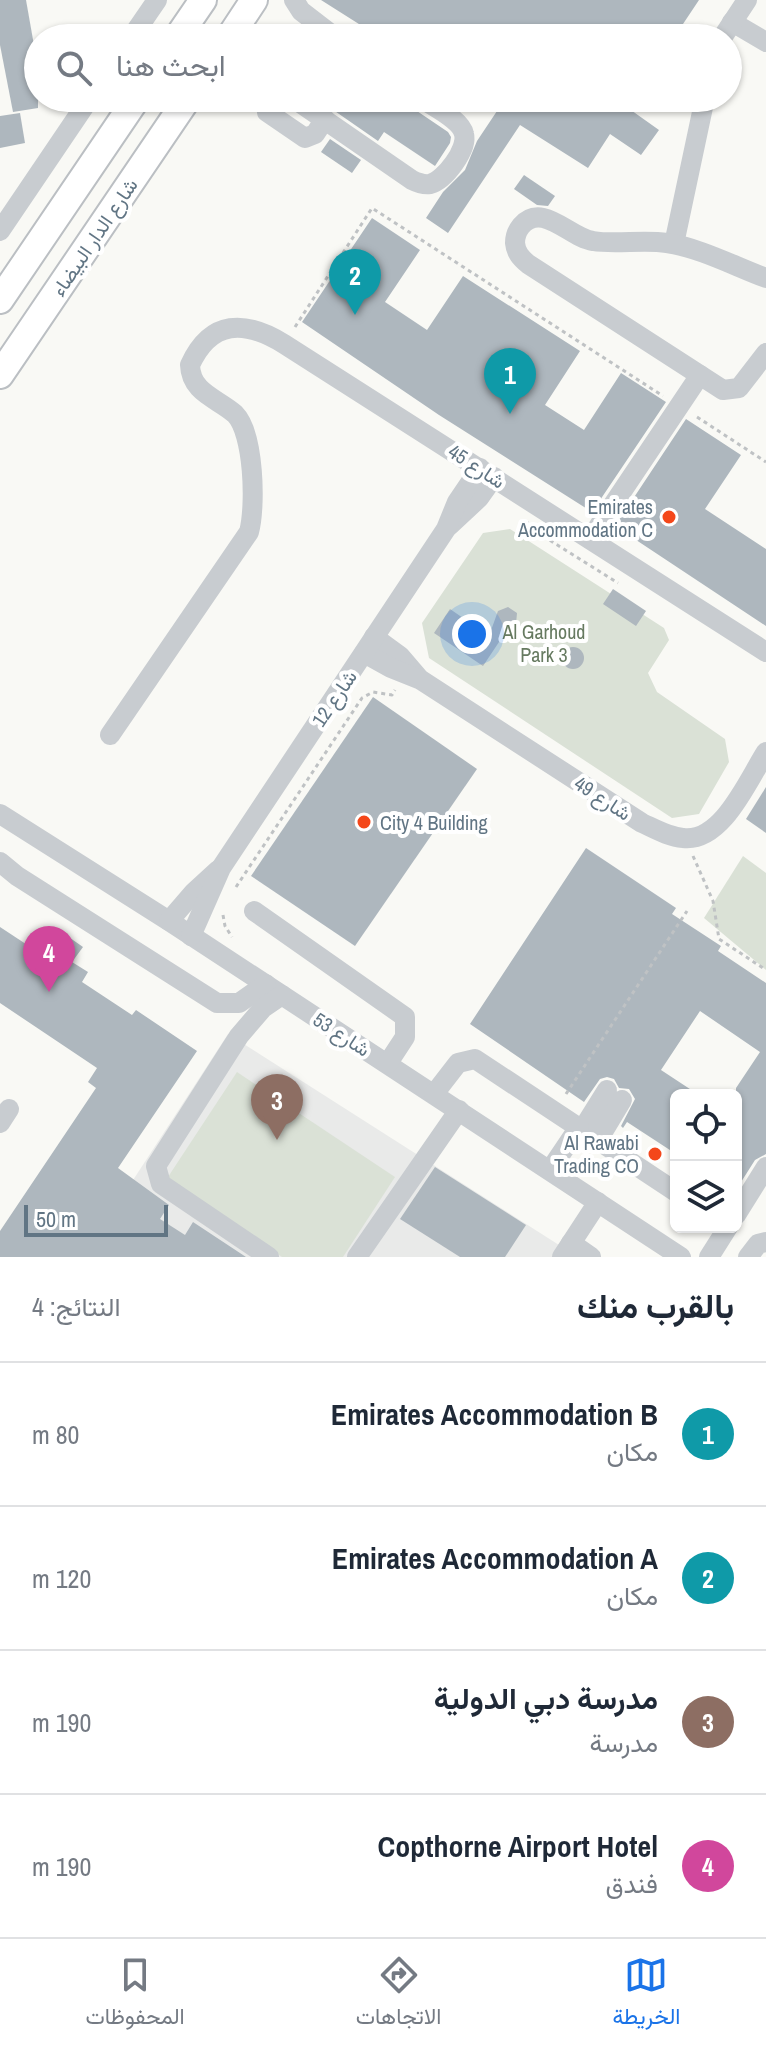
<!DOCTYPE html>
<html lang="ar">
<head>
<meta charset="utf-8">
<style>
	:root { --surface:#fff; --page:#f6f6f7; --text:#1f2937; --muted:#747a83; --line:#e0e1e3; --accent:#1a73e8 }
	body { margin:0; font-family:"Archivo Narrow",Vazirmatn,sans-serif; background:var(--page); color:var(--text); direction:rtl }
	.controls { position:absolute; right:24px; bottom:24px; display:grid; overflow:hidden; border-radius:12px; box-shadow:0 2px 6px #0004 }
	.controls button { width:72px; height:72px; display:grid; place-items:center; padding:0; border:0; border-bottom:2px solid var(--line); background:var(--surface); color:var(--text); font:40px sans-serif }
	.scale { position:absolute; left:24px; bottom:20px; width:144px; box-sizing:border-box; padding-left:8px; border:4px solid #617584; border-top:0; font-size:22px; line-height:28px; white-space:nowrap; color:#617584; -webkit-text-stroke:6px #fff; paint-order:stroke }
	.you { position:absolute; left:472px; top:634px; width:28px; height:28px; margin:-20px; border:6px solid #fff; border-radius:50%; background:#1a73e8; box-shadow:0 0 0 12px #1a73e833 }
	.badge { display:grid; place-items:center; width:52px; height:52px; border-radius:50%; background:var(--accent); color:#fff; font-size:26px; font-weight:700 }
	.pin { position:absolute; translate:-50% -66px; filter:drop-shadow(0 2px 4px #0008) }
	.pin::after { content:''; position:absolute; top:42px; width:28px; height:24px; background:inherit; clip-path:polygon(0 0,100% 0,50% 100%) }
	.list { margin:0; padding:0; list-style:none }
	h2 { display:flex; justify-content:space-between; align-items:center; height:104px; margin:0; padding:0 32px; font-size:34px }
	h2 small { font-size:26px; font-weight:400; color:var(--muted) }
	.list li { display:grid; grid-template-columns:52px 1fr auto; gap:24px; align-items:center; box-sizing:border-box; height:144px; padding:0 32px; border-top:2px solid var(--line) }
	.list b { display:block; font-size:30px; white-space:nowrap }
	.list p { margin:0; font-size:26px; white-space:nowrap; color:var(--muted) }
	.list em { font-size:26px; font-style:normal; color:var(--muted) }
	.icon { flex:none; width:44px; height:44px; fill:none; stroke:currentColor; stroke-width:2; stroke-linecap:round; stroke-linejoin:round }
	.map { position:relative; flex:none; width:766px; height:1257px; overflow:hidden; direction:ltr }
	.search { position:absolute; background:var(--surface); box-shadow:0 2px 6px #0004; left:24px; right:24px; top:24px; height:88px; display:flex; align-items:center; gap:20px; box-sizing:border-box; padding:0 28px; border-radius:44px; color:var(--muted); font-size:30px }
	.sheet { height:680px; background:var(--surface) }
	nav { display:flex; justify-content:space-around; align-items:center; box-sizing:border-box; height:112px; border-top:2px solid var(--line); background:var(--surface); font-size:22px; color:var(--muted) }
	nav a { display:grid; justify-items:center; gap:4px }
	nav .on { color:var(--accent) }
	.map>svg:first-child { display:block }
	.built { fill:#e9eae9 }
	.green { fill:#dae1d6 }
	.building { fill:#aeb7be }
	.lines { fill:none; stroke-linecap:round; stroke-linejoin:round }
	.major-casing { stroke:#bbbfc3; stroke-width:30 }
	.path { stroke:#bfc2c4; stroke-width:3; stroke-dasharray:4 4; stroke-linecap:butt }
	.minor { stroke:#c8ccd0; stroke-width:20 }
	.major { stroke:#fff; stroke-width:26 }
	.poi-dot { fill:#f4471a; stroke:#fff; stroke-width:3 }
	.labels { text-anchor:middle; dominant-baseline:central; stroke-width:8; stroke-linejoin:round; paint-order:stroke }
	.street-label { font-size:20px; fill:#617584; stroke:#fff }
	.poi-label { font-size:20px; fill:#617584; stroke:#fff; text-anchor:end }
	.park-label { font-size:20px; fill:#667a60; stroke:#fff }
</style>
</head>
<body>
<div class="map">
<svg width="766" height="1257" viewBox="0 0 766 1257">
	<rect width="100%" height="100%" fill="#f9f9f5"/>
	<path class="built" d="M228 1034 559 1245 577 1257H83Z"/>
	<g class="green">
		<path d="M510 529 664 628 669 640 648 673 657 692 725 739 729 762 699 814 672 818 429 658 422 623 483 533Z"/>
		<path d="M743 856 766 873V970L704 918Z"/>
		<path d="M237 1072 395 1177 343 1257H282L166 1180Z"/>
	</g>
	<g class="building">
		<path d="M0 0H26L38 68V108L13 112 0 45Z"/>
		<path d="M321 0H699L681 27 697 38H381Z"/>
		<path d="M316 98H405L414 109 448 132 451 137 450 143 435 166 384 132 378 141Z"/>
		<path d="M476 98H634L628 108 659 130 641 155 610 134 588 168 520 125 448 233 426 218 443 192 465 170 477 141 497 111Z"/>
		<path d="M20 113 25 143 0 148V116Z"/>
		<path d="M330 139 361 160 352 173 321 152Z"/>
		<path d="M524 175 555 196 548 206 537 205 514 189Z"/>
		<path d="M372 218 420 250 385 302 427 330 463 276 580 351 545 405 584 430 621 373 666 402 592 512 439 415 302 322Z"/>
		<path d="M686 419 741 455 705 509 766 549V626L615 526Z"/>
		<path d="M613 589 646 611 636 626 603 604Z"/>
		<path d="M508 607 517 613 516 624 507 630 483 666 434 633 450 609 489 636 498 611Z"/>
		<circle cx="573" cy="658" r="11"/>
		<path d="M373 697 477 769 355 946 251 876Z"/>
		<path d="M766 787V833L746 819Z"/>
		<path d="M586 848 676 908 672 914 721 946 718 951 766 983V1154L755 1160 736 1190V1088L760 1052 700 1011 661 1070 699 1095H676V1154L627 1122 623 1128 621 1126 635 1099 629 1089 619 1088 614 1079 607 1077 600 1079 584 1102 470 1024Z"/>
		<path d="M0 927 41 954 49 941 54 944 63 933 83 947 72 962 88 972 82 982 132 1015 136 1010 197 1051 118 1168 169 1205 160 1219 185 1235 193 1222 246 1257H0V1231L96 1088 88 1082 97 1068 0 1003Z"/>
		<path d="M435 1167 526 1225 505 1257H460L400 1219Z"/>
	</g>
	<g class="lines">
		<defs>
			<g id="major">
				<path d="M177 38 203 0"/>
				<path d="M229 38 254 0"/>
				<path d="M0 300 137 98"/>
				<path d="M0 375 188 98"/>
			</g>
		</defs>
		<use href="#major" class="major-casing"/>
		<g class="path">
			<path d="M295 327 372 208 663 396"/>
			<path d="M697 417 766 462"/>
			<path d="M527 521V526L618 583"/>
			<path d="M693 856 713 901 719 939 766 970"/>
			<path d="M236 887 362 698 373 692 392 695 395 690"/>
			<path d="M223 915 225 926 232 937"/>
			<path d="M566 1094 687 911"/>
		</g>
		<g class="minor">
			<path d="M294 0 301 11 336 38"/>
			<path d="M732 22 766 42"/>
			<path d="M131 38 157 0"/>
			<path d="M722 38 747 0"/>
			<path d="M265 98 267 112 305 138 315 134 325 119"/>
			<path d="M293 98 412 180C418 183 423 185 430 184 445 180 468 149 464 134 461 119 433 107 421 98"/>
			<path d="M0 231 90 98"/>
			<path d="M674 244 705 98"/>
			<path d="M766 278C734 266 700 248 667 243 642 239 617 245 593 241 570 238 542 201 521 226 517 231 515 237 515 243 516 253 521 258 528 264L723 390 739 388 766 353"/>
			<path d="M449 526 479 498 494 477"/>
			<path d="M590 539 700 375"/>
			<path d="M374 637 400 656 418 677"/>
			<path d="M364 653 391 668 421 680 642 823C655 829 669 837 683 838 722 843 748 780 766 752"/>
			<path d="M110 735 249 532C256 506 254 433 235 414 217 398 191 393 190 365 211 319 245 320 284 344L766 652"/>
			<path d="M0 814 169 921 681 1257"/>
			<path d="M0 862 17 876 217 1003H239L266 984"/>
			<path d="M254 911 405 1017V1037L388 1063"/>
			<path d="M169 921 194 892 218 870"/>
			<path d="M191 936 221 868 446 529 457 502 480 468"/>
			<path d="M434 1094 458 1063 475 1059 676 1192"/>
			<path d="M0 1123 9 1109"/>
			<path d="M582 1130 607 1090"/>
			<path d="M598 1140 622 1100"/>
			<path d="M550 1170 579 1127"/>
			<path d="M736 1215 766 1167"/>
			<path d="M571 1243 591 1257"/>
			<path d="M269 1257 161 1184 156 1166 239 1036 263 1008 282 995"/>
			<path d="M357 1257 459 1110"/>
			<path d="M562 1257 598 1202"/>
			<path d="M709 1257 728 1227"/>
			<path d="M748 1257 758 1244 766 1242"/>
		</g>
		<use href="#major" class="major"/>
	</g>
	<g class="poi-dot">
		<circle cx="669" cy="517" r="8"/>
		<circle cx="364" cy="822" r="8"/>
		<circle cx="655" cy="1154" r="8"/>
	</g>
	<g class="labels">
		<g class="street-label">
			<text transform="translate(94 237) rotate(-56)">شارع الدار البيضاء</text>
			<text transform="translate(477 466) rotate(33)">شارع 45</text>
			<text transform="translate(334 698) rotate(-56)">شارع 12</text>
			<text transform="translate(603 798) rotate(33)">شارع 49</text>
			<text transform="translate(342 1034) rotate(33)">شارع 53</text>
		</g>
		<g class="poi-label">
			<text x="653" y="506">Emirates<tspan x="653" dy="23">Accommodation C</tspan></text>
			<text x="380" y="822" text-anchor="start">City 4 Building</text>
			<text x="639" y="1142">Al Rawabi<tspan x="639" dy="23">Trading CO</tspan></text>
		</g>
		<g class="park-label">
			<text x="544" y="631">Al Garhoud<tspan x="544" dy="23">Park 3</tspan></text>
		</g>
	</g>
</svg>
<div class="controls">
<button><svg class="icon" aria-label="locate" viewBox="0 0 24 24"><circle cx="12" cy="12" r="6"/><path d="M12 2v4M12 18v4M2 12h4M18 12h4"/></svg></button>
<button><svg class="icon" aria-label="layers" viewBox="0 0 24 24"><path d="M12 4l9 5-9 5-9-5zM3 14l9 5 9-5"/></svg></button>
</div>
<div class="scale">50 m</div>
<div class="you"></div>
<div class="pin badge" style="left:510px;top:414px;background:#0f9aa8">1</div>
<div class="pin badge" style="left:355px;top:315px;background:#0f9aa8">2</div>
<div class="pin badge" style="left:277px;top:1140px;background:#8d6e63">3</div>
<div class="pin badge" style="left:49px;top:992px;background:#d1479c">4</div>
<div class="search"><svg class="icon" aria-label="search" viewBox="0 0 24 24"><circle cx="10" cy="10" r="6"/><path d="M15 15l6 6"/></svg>ابحث هنا</div>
</div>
<section class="sheet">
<h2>بالقرب منك<small>النتائج: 4</small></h2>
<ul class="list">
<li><span class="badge" style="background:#0f9aa8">1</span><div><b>Emirates Accommodation B</b><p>مكان</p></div><em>80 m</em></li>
<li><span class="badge" style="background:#0f9aa8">2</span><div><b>Emirates Accommodation A</b><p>مكان</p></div><em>120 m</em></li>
<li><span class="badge" style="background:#8d6e63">3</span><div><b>مدرسة دبي الدولية</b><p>مدرسة</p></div><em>190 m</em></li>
<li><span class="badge" style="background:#d1479c">4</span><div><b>Copthorne Airport Hotel</b><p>فندق</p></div><em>190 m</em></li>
</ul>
</section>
<nav>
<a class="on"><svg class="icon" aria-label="map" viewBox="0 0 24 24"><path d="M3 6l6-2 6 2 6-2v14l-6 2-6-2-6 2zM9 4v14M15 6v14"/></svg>الخريطة</a>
<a><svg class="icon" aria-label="directions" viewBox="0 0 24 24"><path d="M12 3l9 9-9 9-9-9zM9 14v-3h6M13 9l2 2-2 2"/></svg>الاتجاهات</a>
<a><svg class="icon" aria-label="saved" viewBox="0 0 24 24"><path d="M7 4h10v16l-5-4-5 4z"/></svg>المحفوظات</a>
</nav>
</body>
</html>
